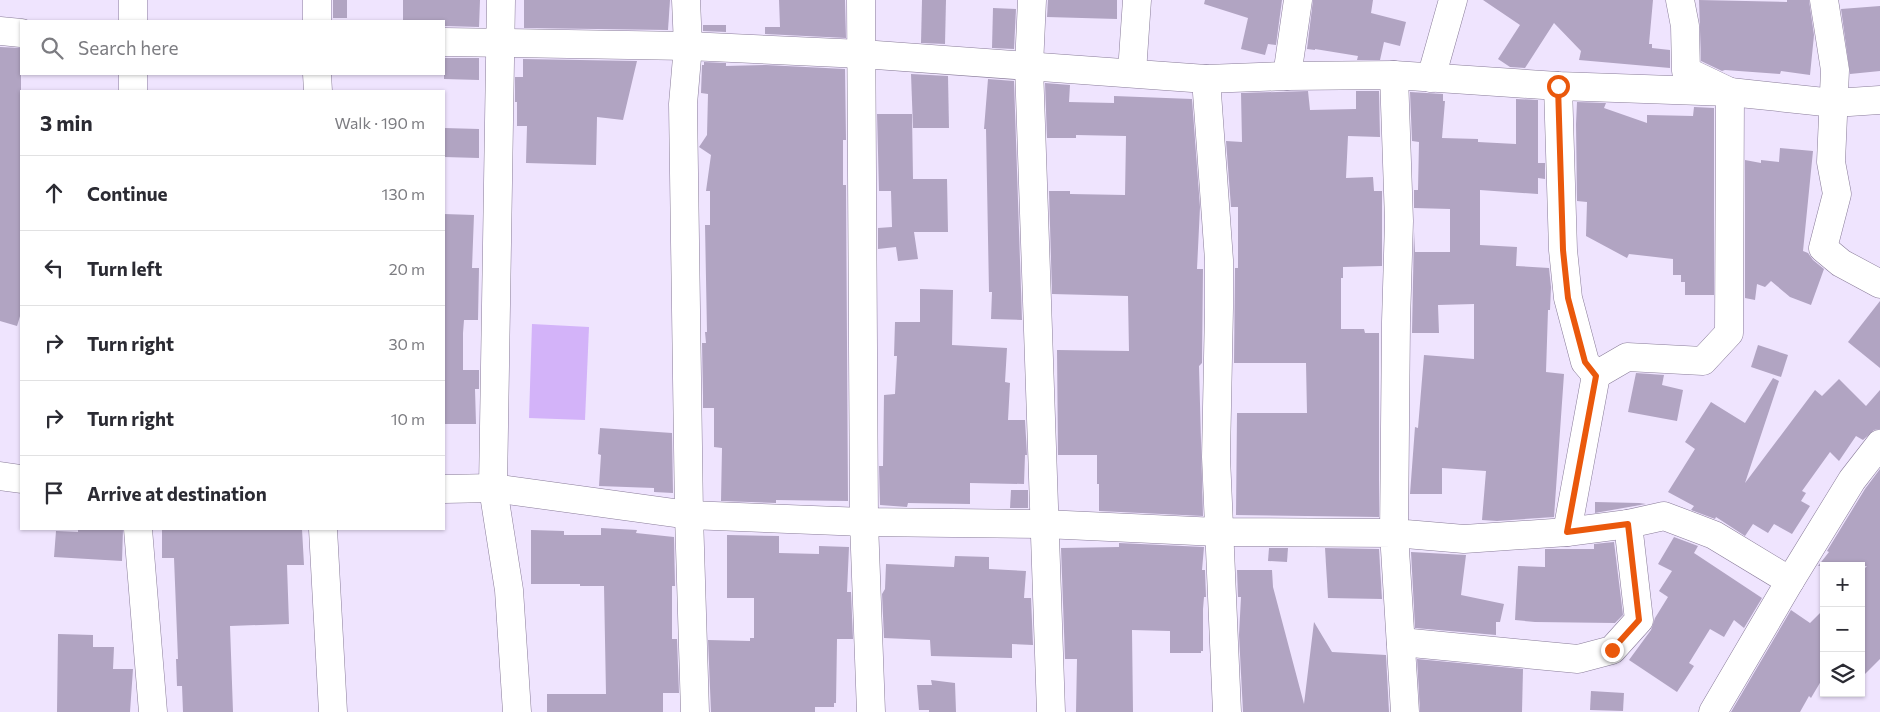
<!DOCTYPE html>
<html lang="en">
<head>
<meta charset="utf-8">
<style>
	:root { --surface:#fff; --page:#f7f7f7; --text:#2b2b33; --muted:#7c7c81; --line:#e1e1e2 }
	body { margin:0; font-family:Commissioner,sans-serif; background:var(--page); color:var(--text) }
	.controls { position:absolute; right:15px; bottom:15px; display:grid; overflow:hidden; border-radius:0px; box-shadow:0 1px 4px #0004 }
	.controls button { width:45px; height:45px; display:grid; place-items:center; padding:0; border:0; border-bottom:1px solid var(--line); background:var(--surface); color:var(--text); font:25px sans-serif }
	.stop { position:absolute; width:15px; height:15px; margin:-11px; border:4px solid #ea580c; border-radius:50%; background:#fff }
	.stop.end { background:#ea580c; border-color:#fff; box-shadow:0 1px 5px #0008 }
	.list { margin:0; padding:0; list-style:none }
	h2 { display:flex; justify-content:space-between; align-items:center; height:65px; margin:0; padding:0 20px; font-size:21px }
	h2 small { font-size:16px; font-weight:400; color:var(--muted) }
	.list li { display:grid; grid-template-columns:32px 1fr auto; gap:15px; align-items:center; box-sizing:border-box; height:75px; padding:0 20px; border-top:1px solid var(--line) }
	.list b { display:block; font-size:19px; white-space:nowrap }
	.list em { font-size:16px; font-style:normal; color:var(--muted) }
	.icon { flex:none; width:28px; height:28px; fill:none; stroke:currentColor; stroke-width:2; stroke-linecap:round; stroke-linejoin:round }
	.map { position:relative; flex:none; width:1880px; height:712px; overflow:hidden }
	.search { position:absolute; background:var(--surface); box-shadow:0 1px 4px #0004; left:20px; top:20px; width:425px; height:55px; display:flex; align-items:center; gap:12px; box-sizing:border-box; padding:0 18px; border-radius:0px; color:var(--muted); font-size:19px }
	.panel { position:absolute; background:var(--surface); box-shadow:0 1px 4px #0004; left:20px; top:90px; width:425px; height:440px; border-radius:0px }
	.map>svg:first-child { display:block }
	.green { fill:#d3b3f9 }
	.building { fill:#b1a4c2 }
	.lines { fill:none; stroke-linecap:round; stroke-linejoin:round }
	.minor-casing { stroke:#897c99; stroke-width:29 }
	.minor { stroke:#fff; stroke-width:28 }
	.route { stroke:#ea580c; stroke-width:6 }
</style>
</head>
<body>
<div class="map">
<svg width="1880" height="712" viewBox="0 0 1880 712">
	<rect width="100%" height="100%" fill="#efe4fe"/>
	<path class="green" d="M532 324 589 327 585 420 529 418Z"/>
	<g class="building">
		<rect x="333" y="0" width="14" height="18"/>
		<path d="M403 0H480L479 27 444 26V21H403Z"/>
		<path d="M524 0H670L668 30 524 28Z"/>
		<path d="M779 0H845L846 38 765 34V27H780Z"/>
		<path d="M922 0H946L945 44 921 43Z"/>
		<path d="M1048 0H1117V19L1047 17Z"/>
		<path d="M1205 0H1282L1276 45 1268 44 1265 55 1241 49 1248 18 1204 4Z"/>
		<path d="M1313 0H1373L1371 13 1406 22 1400 46 1384 42 1380 60H1357L1358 56 1315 49V50L1307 49Z"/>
		<path d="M1483 0H1653L1649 44H1652V48L1670 50V68L1579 60 1581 51 1554 23 1525 68 1510 67 1498 59 1520 25Z"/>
		<path d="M1699 0 1787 2V0H1809L1814 35 1810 75 1781 71 1780 74 1725 70 1722 71 1701 61Z"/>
		<path d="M1880 6V71L1850 74 1841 9Z"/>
		<path d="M993 8 1016 9 1014 49 992 48Z"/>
		<path d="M703 25H726V32L703 31Z"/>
		<path d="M0 47 21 48V313L17 326 0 321Z"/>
		<path d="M444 58H479V80L444 79Z"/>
		<path d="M523 59 637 61 623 120 597 117 596 165 526 163 527 126H517V102H515V77H523Z"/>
		<path d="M704 62 726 63V66L766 65 845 69 846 140H843V185H846L848 501 776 500V503L721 501 722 448 714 447V408H703V396L702 343H706L705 332H707L705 225H710V191H706L711 155 699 147 707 135 708 94 701 93 702 65H704Z"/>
		<path d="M911 74 948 76 949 128H913Z"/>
		<path d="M988 79 1014 81 1022 320 991 319 992 292H989L986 129H984Z"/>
		<path d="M1045 83 1070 85 1069 102 1114 103V96L1192 99 1200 207 1197 269H1203L1202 363 1199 366 1203 516 1099 511V484H1097V455H1058L1057 350 1129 351 1128 296 1052 294 1049 191H1070V194L1125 195 1126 136 1076 135V138H1047Z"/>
		<path d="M1308 91 1310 110 1356 109V91H1379L1380 137 1348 136 1346 178 1373 177 1374 191H1382V266L1343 267V278H1341V329H1364L1365 333H1379V517L1236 515 1237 413H1307L1306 363H1234L1235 268H1238V207H1231L1226 141 1242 142 1241 93Z"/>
		<path d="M1410 92 1443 94V101H1445L1442 138 1478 139V142L1516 144V99L1538 100V163H1545V179L1538 178V194L1480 190V245L1517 247 1516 266 1549 268 1551 287 1550 310H1548L1546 372 1564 374 1554 517 1497 521 1482 520 1486 471 1442 468V494H1410L1415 427 1418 428 1424 355 1474 359V304L1438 305 1439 333H1412L1414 231 1415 252H1450V209L1414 208V190H1418L1419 142 1412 141Z"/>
		<path d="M1577 102 1606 103 1604 108 1647 123V115L1693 116 1694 107 1714 108V295H1685V282H1681V275H1673V259L1629 254 1627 258 1586 236 1587 202 1577 201 1576 124Z"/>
		<path d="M877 114H912L913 179H947L948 232H914L918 259 898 261 896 247 878 249V228L892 227 891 191H879Z"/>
		<path d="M444 128 479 129V158L444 157Z"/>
		<path d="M1780 148 1813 151 1803 251 1808 253 1813 260 1824 269 1811 305 1790 297 1771 281 1765 287 1757 284 1755 300 1745 298V160L1761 163V160L1779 162Z"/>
		<path d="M444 214 474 215 472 268H479L478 320H464L463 333V370H479V389H475L476 424H444Z"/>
		<path d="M920 289 953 290 952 345 1007 348 1005 382 1010 383 1008 420H1025L1027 455H1025L1024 484 970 483V504L908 503 907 507 880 505 879 466H883L884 395 895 394 897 356H894L895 322H920Z"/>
		<path d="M1880 301V368L1848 342Z"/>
		<path d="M1758 345 1788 355 1781 377 1751 367Z"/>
		<path d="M1636 373 1664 375 1662 385 1683 390 1677 421 1628 412Z"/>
		<path d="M1773 378 1779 381 1745 483 1815 390 1822 396 1839 379 1866 406 1880 390V429L1874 430 1863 440 1856 436 1839 461 1830 452 1802 491 1806 493 1801 501 1810 506 1792 534 1774 524 1768 533 1753 524 1745 536 1716 517 1715 519 1691 510 1694 506 1668 492 1695 449 1685 442 1711 402 1745 423Z"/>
		<path d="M600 428 672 433 673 493 654 492V488L599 486 601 455 598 454Z"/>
		<path d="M1880 469V659L1861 678V572L1867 566H1818L1829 552 1827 551 1865 489Z"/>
		<path d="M1011 490H1028V508H1010Z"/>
		<path d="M1595 502 1639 503 1646 504 1595 513Z"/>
		<path d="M601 528 637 530 636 533 674 537 675 586H672V639H677L679 693H663V712H547V694H606L604 586H580V584H531V530L564 531V535H601Z"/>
		<path d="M78 529H123L122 561 54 557 56 531 78 532Z"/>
		<path d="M162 529H302L304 565H287L289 624 230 626 233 712H183L182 686H177L176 659H178L174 558H162Z"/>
		<path d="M727 535 779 536V553L819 554V546L849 547 847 592H851L853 639H837L836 703H834V707H815V712H711L708 640 750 641V638H754V598H727Z"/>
		<path d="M1674 537 1698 546 1694 553 1762 598 1744 628 1734 620 1724 637 1710 629 1689 663 1694 666 1677 692 1629 660 1651 630 1655 618 1668 597 1659 591 1672 571 1658 564Z"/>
		<path d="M1614 542 1623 615 1615 623 1535 622 1515 620 1518 566 1545 567V549H1594V544Z"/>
		<path d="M1119 543 1204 547 1202 570H1205L1206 597H1204L1203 609V651H1201V653H1170V631L1132 630 1133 712H1076L1077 659H1065L1061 548 1119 547Z"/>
		<path d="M1269 548H1288L1287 562 1268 561Z"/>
		<path d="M1325 548 1379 549 1382 599 1328 598Z"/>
		<path d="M1411 552 1466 555 1461 595 1504 604 1500 622H1496V635L1415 628Z"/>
		<path d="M955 556 989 557V569L1026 571 1024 598H1031L1033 645 1012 644V658L931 656 930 640 884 638 882 594 885 589 886 564 954 567Z"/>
		<path d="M1237 570H1272L1273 587 1304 704 1314 622 1332 652 1386 655 1389 712H1243L1239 635 1241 597H1238Z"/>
		<path d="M1824 609V676L1811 698 1809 696 1800 712H1731L1791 610 1810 623Z"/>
		<path d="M58 634 93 635V647H114L113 669H133L130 712H57Z"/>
		<path d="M1417 659 1523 669 1522 712H1420Z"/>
		<path d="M931 680 955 683 956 712H929V710H919L917 685H932Z"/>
		<path d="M1591 691 1624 693 1623 711 1590 710Z"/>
	</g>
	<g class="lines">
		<defs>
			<g id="minor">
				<path d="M317 0V21"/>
				<path d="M501 0 493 488 509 590 517 712"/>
				<path d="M686 0 688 46 683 104 689 515 695 712"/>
				<path d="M861 0 864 522 871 712"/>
				<path d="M1032 0 1029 66 1051 712"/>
				<path d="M1824 0 1835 70 1831 162 1837 194 1823 248 1841 263 1880 284"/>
				<path d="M133 21V0"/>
				<path d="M0 31 21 33"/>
				<path d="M444 42 688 46 862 54 1206 79 1287 76 1394 75 1558 86 1730 92 1834 103 1880 100"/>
				<path d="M1132 72 1137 0"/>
				<path d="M133 74V91"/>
				<path d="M317 74 318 91"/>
				<path d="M1394 75 1399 221 1396 322 1394 533 1464 539 1567 532 1628 524 1664 516 1714 535 1790 581 1852 480 1880 444"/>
				<path d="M1287 76 1298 0"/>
				<path d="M1431 78 1453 0"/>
				<path d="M1206 79 1219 260V308L1216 457 1227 712"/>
				<path d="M1558 86 1563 250 1568 298 1585 362 1596 375 1567 532"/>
				<path d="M1596 375 1627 357 1703 361 1729 333 1730 92 1686 71 1685 26 1680 0"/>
				<path d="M0 476 21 479"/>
				<path d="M444 489 493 488 689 515 864 522 1044 524 1218 532 1394 533 1405 712"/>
				<path d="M138 529 153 712"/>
				<path d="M323 529 333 712"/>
				<path d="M1401 642 1578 659 1612 650 1639 620 1628 524"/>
				<path d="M1713 712 1790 581"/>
			</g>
		</defs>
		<use href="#minor" class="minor-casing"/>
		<use href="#minor" class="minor"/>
	</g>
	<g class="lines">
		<path class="route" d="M1558 86 1563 250 1568 298 1585 362 1596 376 1567 532 1628 524 1639 620 1612 650"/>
	</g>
</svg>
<div class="controls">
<button>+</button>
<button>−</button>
<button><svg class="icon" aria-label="layers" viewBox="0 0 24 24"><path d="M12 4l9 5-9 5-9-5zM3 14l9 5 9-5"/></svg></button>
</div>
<div class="stop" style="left:1558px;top:86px"></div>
<div class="stop end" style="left:1612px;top:650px"></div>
<div class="search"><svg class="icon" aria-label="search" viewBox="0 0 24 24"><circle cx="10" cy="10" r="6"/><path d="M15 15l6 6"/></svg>Search here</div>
<section class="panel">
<h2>3 min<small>Walk · 190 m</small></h2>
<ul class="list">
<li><svg class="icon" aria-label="ahead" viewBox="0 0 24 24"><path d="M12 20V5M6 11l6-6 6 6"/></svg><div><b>Continue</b></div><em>130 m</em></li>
<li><svg class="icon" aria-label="left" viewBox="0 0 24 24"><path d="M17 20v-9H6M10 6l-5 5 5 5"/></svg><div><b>Turn left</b></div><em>20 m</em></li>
<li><svg class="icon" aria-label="right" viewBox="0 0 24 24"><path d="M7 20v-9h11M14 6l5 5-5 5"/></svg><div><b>Turn right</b></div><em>30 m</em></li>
<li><svg class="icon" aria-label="right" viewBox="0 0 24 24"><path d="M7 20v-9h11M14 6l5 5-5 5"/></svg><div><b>Turn right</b></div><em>10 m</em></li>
<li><svg class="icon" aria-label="arrive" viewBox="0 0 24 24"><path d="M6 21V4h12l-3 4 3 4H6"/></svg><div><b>Arrive at destination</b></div></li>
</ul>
</section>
</div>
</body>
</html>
